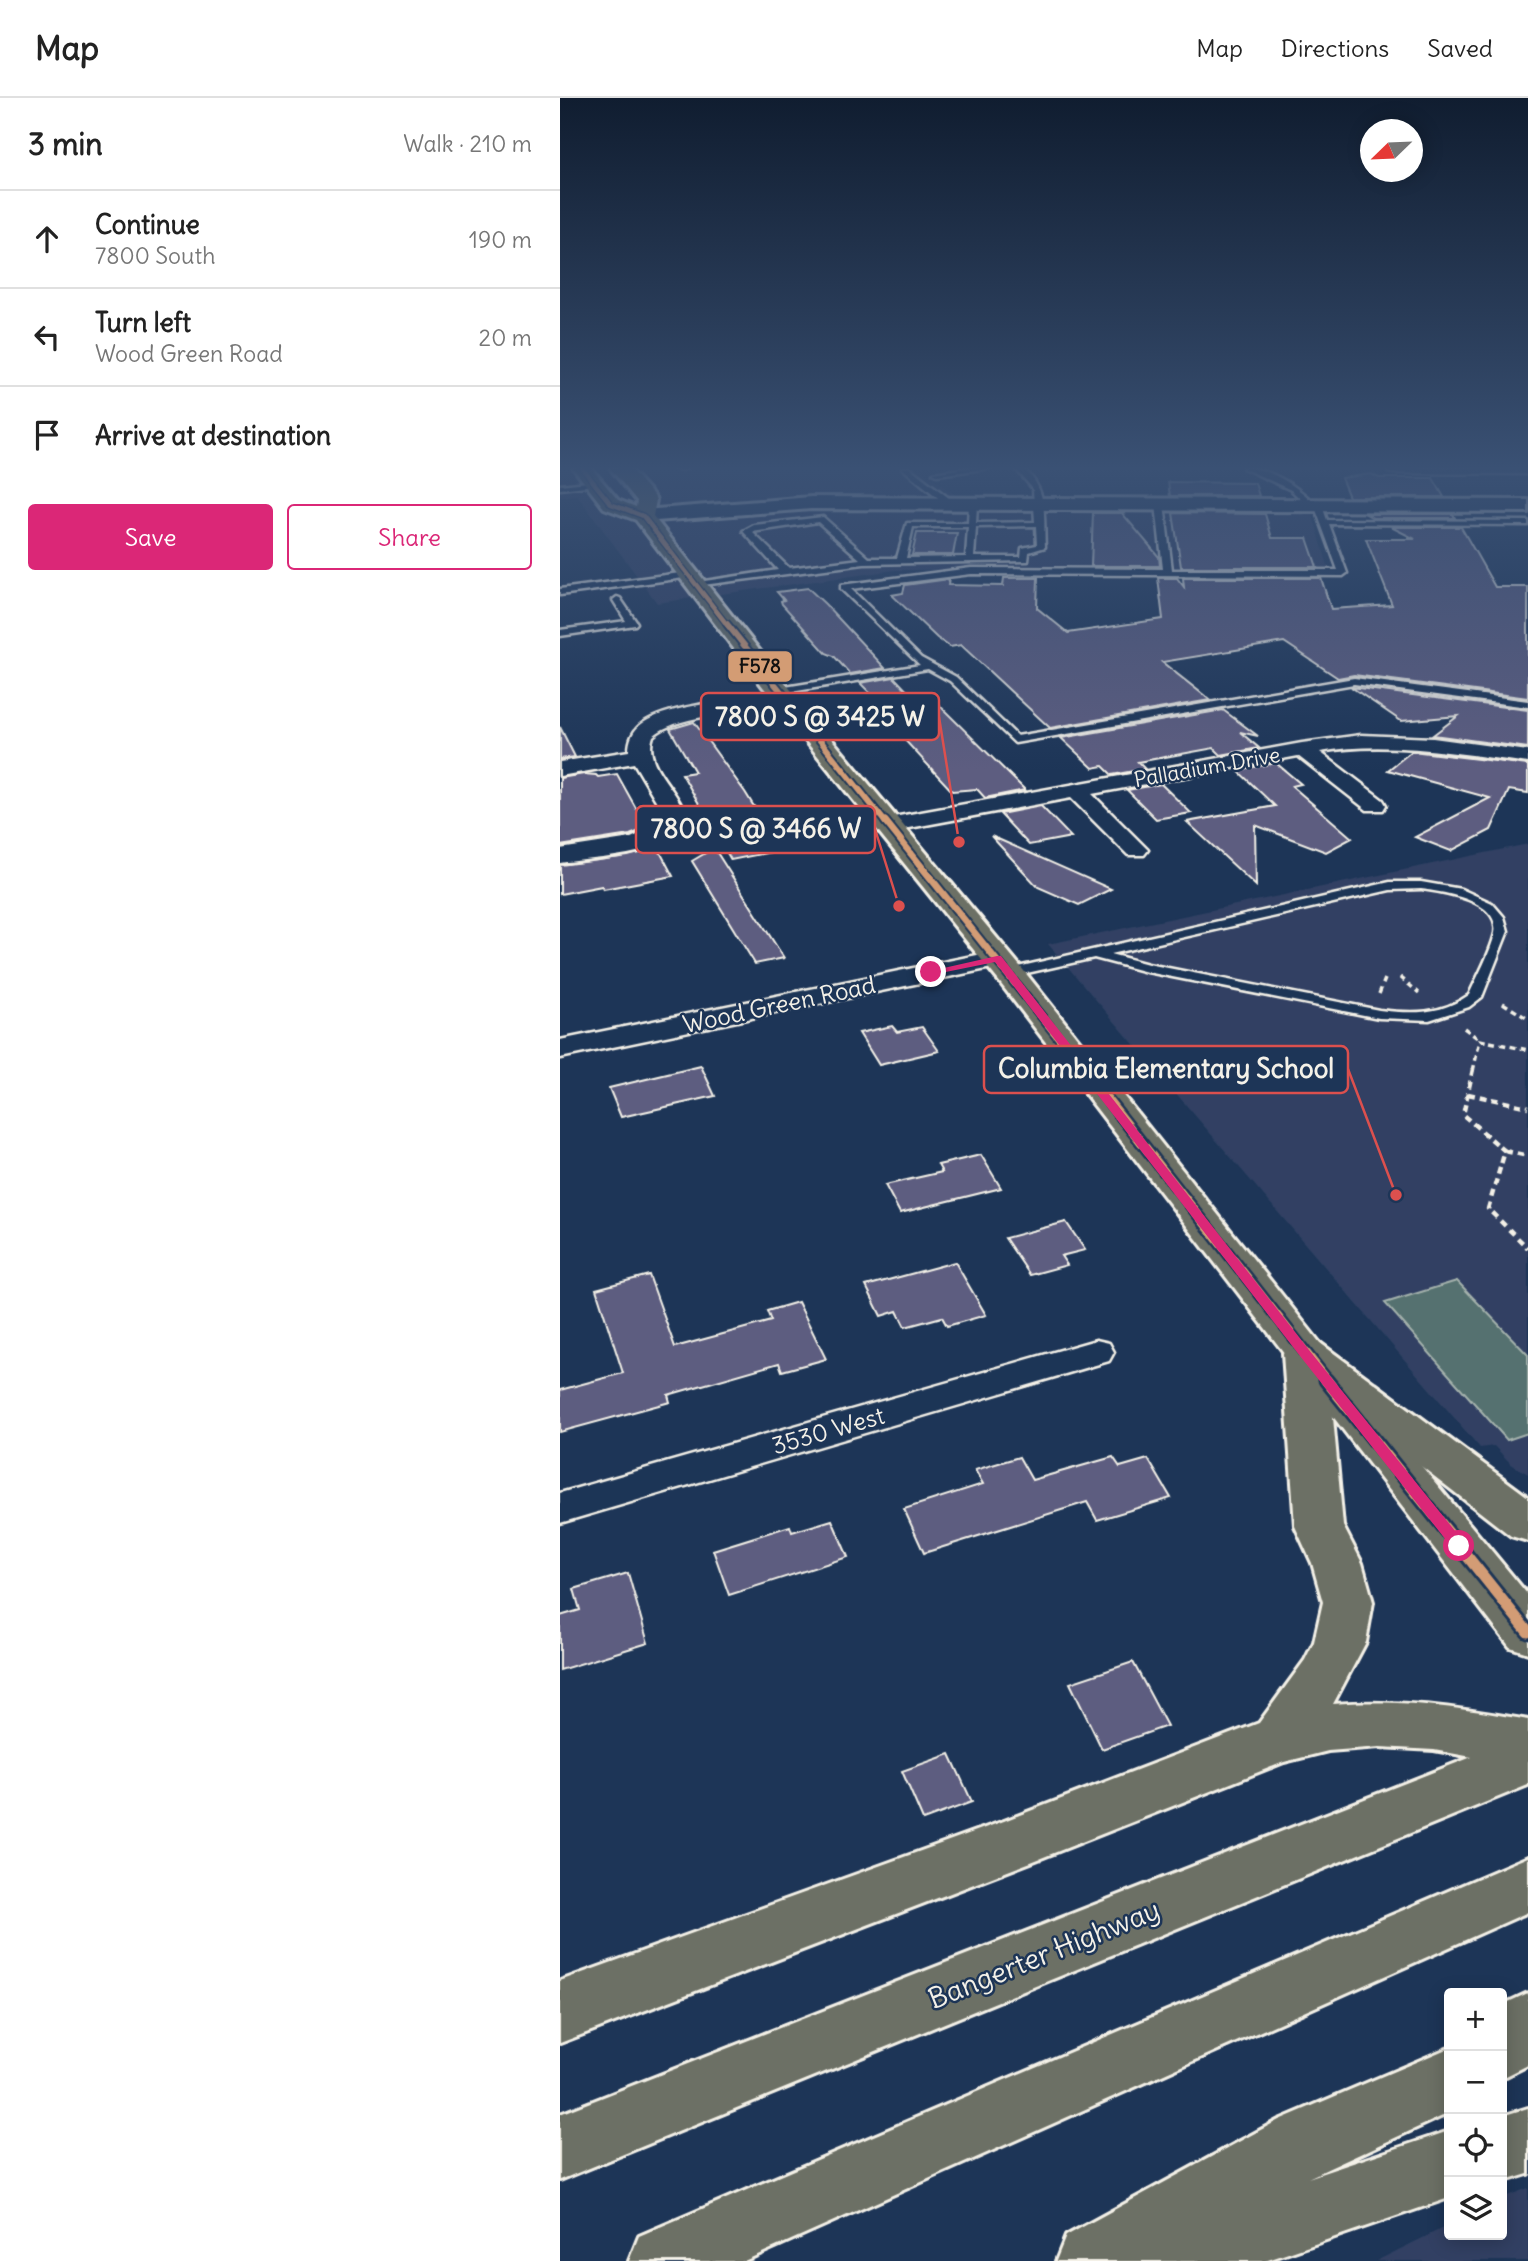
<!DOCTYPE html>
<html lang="en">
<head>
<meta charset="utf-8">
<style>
	:root { --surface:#fff; --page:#f6f6f6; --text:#222; --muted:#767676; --line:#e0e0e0; --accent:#db2777 }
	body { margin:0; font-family:Delius,sans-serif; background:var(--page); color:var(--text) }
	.controls { position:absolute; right:21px; bottom:21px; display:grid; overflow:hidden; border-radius:7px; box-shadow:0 4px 18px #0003 }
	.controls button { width:63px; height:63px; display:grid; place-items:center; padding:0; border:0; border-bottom:2px solid var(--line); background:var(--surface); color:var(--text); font:35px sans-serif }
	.compass { position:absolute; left:800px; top:21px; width:63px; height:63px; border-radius:50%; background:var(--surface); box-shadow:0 4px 18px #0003; rotate:247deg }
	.stop { position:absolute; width:21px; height:21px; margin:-16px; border:5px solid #db2777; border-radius:50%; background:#fff }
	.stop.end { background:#db2777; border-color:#fff; box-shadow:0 2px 7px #0008 }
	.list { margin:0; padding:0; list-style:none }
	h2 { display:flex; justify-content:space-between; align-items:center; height:91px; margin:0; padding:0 28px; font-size:30px }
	h2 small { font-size:23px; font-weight:400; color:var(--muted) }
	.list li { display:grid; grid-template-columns:46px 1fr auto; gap:21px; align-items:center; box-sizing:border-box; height:98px; padding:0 28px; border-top:2px solid var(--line) }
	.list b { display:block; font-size:26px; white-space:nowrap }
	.list p { margin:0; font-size:23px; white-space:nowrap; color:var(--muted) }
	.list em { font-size:23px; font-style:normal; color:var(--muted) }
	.actions { display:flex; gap:14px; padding:21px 28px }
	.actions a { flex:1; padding:16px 0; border:2px solid var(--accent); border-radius:7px; text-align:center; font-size:24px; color:var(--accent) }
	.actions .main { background:var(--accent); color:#fff }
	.icon { flex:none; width:38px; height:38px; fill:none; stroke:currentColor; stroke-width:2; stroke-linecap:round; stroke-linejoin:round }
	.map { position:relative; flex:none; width:968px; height:2163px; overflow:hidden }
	header { display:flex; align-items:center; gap:42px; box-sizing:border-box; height:98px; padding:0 35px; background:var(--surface); border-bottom:2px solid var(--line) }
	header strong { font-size:33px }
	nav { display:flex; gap:38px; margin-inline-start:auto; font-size:24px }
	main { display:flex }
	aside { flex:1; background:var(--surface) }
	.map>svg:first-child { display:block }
	.built { fill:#304163 }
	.green { fill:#54716f; stroke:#a4b1ac; stroke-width:2 }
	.building { fill:#5d5d80; stroke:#f4f1e8; stroke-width:2 }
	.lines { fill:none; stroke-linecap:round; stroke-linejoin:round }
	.lane-casing { stroke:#f4f1e8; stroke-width:5 }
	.street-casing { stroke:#f4f1e8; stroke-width:5 }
	.secondary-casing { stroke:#f4f1e8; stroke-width:6 }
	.primary-casing { stroke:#f4f1e8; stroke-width:6 }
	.highway-casing { stroke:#f4f1e8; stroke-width:6 }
	.path-far1 { stroke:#f4f1e8; stroke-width:3.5; stroke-dasharray:6 4.5; stroke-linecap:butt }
	.path { stroke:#f4f1e8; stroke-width:4.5; stroke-dasharray:7 5; stroke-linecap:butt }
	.lane { fill:#1d3557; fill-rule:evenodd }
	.street { fill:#1d3557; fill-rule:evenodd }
	.secondary { fill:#1d3557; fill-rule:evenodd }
	.primary { fill:#6c7065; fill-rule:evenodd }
	.highway { fill:#6c7065; fill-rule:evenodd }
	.bus-1-far4-casing { stroke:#1d3557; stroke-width:7 }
	.bus-1-far3-casing { stroke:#1d3557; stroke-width:10 }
	.bus-1-far2-casing { stroke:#1d3557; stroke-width:11 }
	.bus-1-far1-casing { stroke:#1d3557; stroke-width:14 }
	.bus-1-casing { stroke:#1d3557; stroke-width:17 }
	.bus-1-far4 { stroke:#d39c74; stroke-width:4.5 }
	.bus-1-far3 { stroke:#d39c74; stroke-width:6 }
	.bus-1-far2 { stroke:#d39c74; stroke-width:7 }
	.bus-1-far1 { stroke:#d39c74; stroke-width:9 }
	.bus-1 { stroke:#d39c74; stroke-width:11 }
	.route { fill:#db2777 }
	.labels { text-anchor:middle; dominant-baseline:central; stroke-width:5; stroke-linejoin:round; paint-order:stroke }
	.far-street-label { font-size:21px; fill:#f4f1e8; stroke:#1d3557 }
	.street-label { font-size:24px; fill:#f4f1e8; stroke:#1d3557 }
	.near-street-label { font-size:28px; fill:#f4f1e8; stroke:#1d3557 }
	.leader { fill:none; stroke:#dc504e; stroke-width:2.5 }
	.callout-dot { fill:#dc504e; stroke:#1d3557; stroke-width:2.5 }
	.callout { fill:#1d3557; stroke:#dc504e; stroke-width:2.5 }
	.callout-label { font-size:26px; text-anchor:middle; font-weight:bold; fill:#f4f1e8 }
	.line-badge { stroke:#1d3557; stroke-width:2.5 }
	.pale-badge-label { font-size:19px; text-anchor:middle; font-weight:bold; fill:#111 }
</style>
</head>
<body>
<header>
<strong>Map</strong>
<nav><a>Map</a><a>Directions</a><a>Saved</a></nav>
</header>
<main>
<aside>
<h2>3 min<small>Walk · 210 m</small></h2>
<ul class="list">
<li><svg class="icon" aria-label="ahead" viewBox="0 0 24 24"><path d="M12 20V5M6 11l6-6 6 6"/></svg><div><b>Continue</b><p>7800 South</p></div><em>190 m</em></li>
<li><svg class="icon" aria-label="left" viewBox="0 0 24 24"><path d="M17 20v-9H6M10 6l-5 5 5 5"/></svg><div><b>Turn left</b><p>Wood Green Road</p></div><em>20 m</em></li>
<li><svg class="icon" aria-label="arrive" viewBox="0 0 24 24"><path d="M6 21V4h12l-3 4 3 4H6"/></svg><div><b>Arrive at destination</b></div></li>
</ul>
<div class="actions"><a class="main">Save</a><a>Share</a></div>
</aside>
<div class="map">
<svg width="968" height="2163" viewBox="0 0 968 2163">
	<rect width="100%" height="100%" fill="#1d3557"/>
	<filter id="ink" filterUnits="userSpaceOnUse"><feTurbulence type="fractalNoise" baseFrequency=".0143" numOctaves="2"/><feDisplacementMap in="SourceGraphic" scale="14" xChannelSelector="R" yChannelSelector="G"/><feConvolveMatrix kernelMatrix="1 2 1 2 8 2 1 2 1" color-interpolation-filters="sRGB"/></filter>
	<g filter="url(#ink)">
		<g class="built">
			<path d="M0 370H360L398 399 748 401 769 471 336 472 97 505 17 397 0 399Z"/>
			<path d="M968 746V1376L951 1366 934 1348 920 1350 488 846Z"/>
			<path d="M968 2090V2163H816L889 2127V2137H942V2100Z"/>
		</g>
		<path class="green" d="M897 1183 968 1257V1335L947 1342 825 1205Z"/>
		<g class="building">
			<path d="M811 376 819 380H873L884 399H789L781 380Z"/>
			<path d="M608 384 695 385 699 398H610Z"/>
			<path d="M533 415H562L599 459 600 468H531Z"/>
			<path d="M613 415 705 416 712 440H747L757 469H621Z"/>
			<path d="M806 416H893L895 420H813Z"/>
			<path d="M831 429H901L935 489H968V600L794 577 778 580 724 544 602 564 650 602 490 630 401 547 390 549 377 540 332 497 343 495 345 487 389 481 388 487 443 488 444 480H478L477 510 508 535 603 521 598 480H617L624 489 623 480H761L771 511 832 507 806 441H855Z"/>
			<path d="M357 435H397L393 457H352Z"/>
			<path d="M248 490 265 506 325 570 290 576 274 558 266 555 222 506 221 503 224 502 217 494Z"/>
			<path d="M334 579 354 600 373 601 465 692 425 700 417 691 392 693 316 611 324 609 300 585Z"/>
			<path d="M791 589 968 612V650L873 637 898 618 841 623Z"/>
			<path d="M663 612 698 638 680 634 699 650 661 657 654 650 578 664 585 671 552 677 543 668 533 670 501 640Z"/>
			<path d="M134 624 185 694 221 752 171 762 122 676 135 674 110 631Z"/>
			<path d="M0 629 15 659 0 661Z"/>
			<path d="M852 653 968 667V695L949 692 931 732 891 753 855 739 930 700 828 672Z"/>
			<path d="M716 665 741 686 732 688 792 740 766 754 695 727 696 788 627 724 715 708 677 672Z"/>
			<path d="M24 676 36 677 38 679 57 676 87 730 70 737 0 748V680Z"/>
			<path d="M601 686 631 715 596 721 567 692Z"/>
			<path d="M481 708 511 739 469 747 440 716Z"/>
			<path d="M431 738 551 791 519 807 478 789Z"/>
			<path d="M98 750 113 778 43 791 42 788 0 796V767L68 758Z"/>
			<path d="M154 750 224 860 195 866 132 763Z"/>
			<path d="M332 928 337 934 362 929 379 953 319 967 299 935Z"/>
			<path d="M141 968 155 998 61 1019 49 990Z"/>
			<path d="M421 1057 441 1090 340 1115 325 1087 382 1074 378 1067Z"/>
			<path d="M506 1124 525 1152 501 1158 507 1167 470 1177 445 1140Z"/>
			<path d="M395 1164 426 1217 387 1228 382 1219 345 1229 337 1213 321 1218 306 1188Z"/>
			<path d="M89 1177 115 1249 211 1223 207 1213 238 1204 266 1261 222 1273 219 1265 108 1297 110 1304 0 1334V1292L63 1275 36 1191Z"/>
			<path d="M459 1359 472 1382 553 1359 560 1369 588 1361 611 1400 537 1422 527 1404 364 1455 344 1411 423 1386 415 1372Z"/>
			<path d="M272 1422 288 1459 169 1497 153 1452 230 1428 232 1434Z"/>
			<path d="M68 1475 88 1545 0 1572V1518L20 1512 14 1491Z"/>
			<path d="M573 1564 607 1628 542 1651 510 1585Z"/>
			<path d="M390 1656 412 1704 363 1722 342 1673Z"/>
		</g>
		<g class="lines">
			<defs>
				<g id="lane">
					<path d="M110 370H127L123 372Z"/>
					<path d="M342 370H350L394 404V408H388Z"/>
					<path d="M406 370H431L377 377 373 375Z"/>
					<path d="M455 370H463C489 393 483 416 485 449L469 454 468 463 304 466 135 488 131 485 218 472 183 433 194 427 263 419 309 460H337L347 425H408L409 406 413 404 417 406 416 425 475 424 473 391ZM258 424 300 461 229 470 192 434ZM476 428 477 447 462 450 461 459H414L416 429ZM353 429H408L406 459 346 460Z"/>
					<path d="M683 370C709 369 737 388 755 406L761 405 767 422 968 423V427L769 426 787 475 783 478 411 476 291 491 361 560 396 579 457 638 794 580 968 603V609L794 586 455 645 390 583 368 571 219 596 214 593 219 590 360 567 281 491V487L411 470 603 471 596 406 600 404 604 406 612 472H778L755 409H749L731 392Z"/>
					<path d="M37 383 34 387 0 391V387Z"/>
					<path d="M128 474 132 477 131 479 0 497V491Z"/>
					<path d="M57 499 60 500 77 525 75 527 0 538V532L66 523 53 502Z"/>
					<path d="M830 784H861L901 791 932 805 944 819 948 833 922 899 909 909 869 922 819 920 587 874 534 860 449 879 442 875 449 871ZM861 791C882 794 941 802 935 835 931 854 917 879 909 897 881 917 852 916 819 912L588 866 550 856 830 792Z"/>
				</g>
				<g id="street">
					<path d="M826 370H968V376L833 375 828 374Z"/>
					<path d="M226 596 233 598 236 602 233 606C197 615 119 614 93 638 81 672 128 695 126 728 105 758 34 760 0 765V751L71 740 103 725 104 716 74 665 0 678V664L69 653C69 642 73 632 83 625 112 605 189 601 226 596Z"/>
					<path d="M801 637 873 640 968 653V665C900 656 829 642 760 654L823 702 826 707 823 712H807L738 658 532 696 588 752 584 757H568L511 700 328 734 320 732 316 727 320 722 328 720 742 645Z"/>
					<path d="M437 853 446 855 450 861 446 867 0 960V942Z"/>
					<path d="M536 1242 549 1245 554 1254 549 1263 0 1425V1395Z"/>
				</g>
				<path id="secondary" d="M251 399 968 402V414L251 411 83 424 73 418 83 412Z"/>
				<path id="primary" d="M13 370H31L58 402 76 409 77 403 50 370H69L94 398 96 402 93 418 235 597 460 868 760 1245 968 1497V1555L950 1549 438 882 217 607 76 422 44 410Z"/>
				<g id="highway">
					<path d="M745 1240 760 1245 968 1399V1443L951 1438 771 1298 783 1428 802 1465 813 1504 806 1544 773 1606C845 1601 897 1610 968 1622V1687L0 2082V2016L912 1659 874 1652 820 1649 768 1653 724 1664 471 1764 0 1945V1883L444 1723 699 1625 745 1562 754 1544 763 1504 752 1465 735 1428 723 1255 730 1245Z"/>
					<path d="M968 1759V1814L184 2163H69L79 2138Z"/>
					<path d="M968 1895V1967L942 1980V1907Z"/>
					<path d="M889 1950V2015L748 2080 889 2033V2100L705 2163H496L506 2138 719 2022Z"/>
					<path d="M968 2010V2076L942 2084V2018Z"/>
				</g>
			</defs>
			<use href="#lane" class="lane-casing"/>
			<use href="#street" class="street-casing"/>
			<use href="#secondary" class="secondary-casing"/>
			<use href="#primary" class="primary-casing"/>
			<use href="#highway" class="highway-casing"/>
			<g class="path-far1">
				<path d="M840 879 859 895"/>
				<path d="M819 896 825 881"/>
				<path d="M943 905 968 921"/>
				<path d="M904 930 920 942"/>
				<path d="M913 973 920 942 968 952"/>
			</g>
			<g class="path">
				<path d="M913 971 903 1017 945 1053 928 1111 968 1150"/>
				<path d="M908 996 968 1009"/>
				<path d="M945 1053 968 1058"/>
			</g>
			<use href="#lane" class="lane"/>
			<use href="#street" class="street"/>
			<use href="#secondary" class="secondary"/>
			<use href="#primary" class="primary"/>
			<use href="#highway" class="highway"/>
			<defs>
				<path id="bus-1-far4" d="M22 370 51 406 83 418 168 528"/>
				<path id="bus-1-far3" d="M167 526 326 725"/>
				<path id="bus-1-far2" d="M325 723 525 973"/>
				<path id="bus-1-far1" d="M524 971 768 1283"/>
				<path id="bus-1" d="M766 1282 968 1534"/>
			</defs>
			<use href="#bus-1-far4" class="bus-1-far4-casing"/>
			<use href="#bus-1-far3" class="bus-1-far3-casing"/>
			<use href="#bus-1-far2" class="bus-1-far2-casing"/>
			<use href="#bus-1-far1" class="bus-1-far1-casing"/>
			<use href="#bus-1" class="bus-1-casing"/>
			<use href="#bus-1-far4" class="bus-1-far4"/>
			<use href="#bus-1-far3" class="bus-1-far3"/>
			<use href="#bus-1-far2" class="bus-1-far2"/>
			<use href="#bus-1-far1" class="bus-1-far1"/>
			<use href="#bus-1" class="bus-1"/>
		</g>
	</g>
	<linearGradient id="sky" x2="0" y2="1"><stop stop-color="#101d30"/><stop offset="0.55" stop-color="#3a5174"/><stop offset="1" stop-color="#3a5174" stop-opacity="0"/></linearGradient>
	<rect width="968" height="673" fill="url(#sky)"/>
	<path class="route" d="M437 858H441L749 1252 904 1444 906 1448 904 1452H894L740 1258 435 864 371 877 366 874Z"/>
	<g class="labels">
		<g class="far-street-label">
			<text transform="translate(647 669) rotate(-10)">Palladium Drive</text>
		</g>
		<g class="street-label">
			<text transform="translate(219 906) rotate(-12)">Wood Green Road</text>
			<text transform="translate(268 1332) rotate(-16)">3530 West</text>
		</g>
		<g class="near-street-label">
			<text transform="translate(484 1856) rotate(-22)">Bangerter Highway</text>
		</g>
	</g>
	<path class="leader" d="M399 744L379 619M339 808L315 731M836 1097L788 971"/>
	<g class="callout-dot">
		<circle cx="399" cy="744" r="7"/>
		<circle cx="339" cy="808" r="7"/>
		<circle cx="836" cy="1097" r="7"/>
	</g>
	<g class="callout">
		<rect x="141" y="595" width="238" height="47" rx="7"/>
		<rect x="76" y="708" width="239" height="47" rx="7"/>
		<rect x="424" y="948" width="364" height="47" rx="7"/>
	</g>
	<g class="callout-label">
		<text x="260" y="628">7800 S @ 3425 W</text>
		<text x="196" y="740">7800 S @ 3466 W</text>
		<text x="606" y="980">Columbia Elementary School</text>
	</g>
	<rect class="line-badge" x="167" y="552" width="66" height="33" rx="7" fill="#d39c74"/>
	<g class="pale-badge-label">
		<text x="200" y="575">F578</text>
	</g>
</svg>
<div class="controls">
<button>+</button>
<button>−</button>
<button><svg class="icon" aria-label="locate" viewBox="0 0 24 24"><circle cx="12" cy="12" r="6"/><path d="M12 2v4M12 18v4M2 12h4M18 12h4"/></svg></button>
<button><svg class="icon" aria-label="layers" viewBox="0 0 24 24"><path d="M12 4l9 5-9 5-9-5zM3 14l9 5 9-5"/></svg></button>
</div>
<svg class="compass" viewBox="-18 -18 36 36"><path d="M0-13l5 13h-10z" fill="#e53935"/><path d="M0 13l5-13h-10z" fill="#767676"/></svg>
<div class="stop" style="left:899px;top:1448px"></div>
<div class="stop end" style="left:371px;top:874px"></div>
</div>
</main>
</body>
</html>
